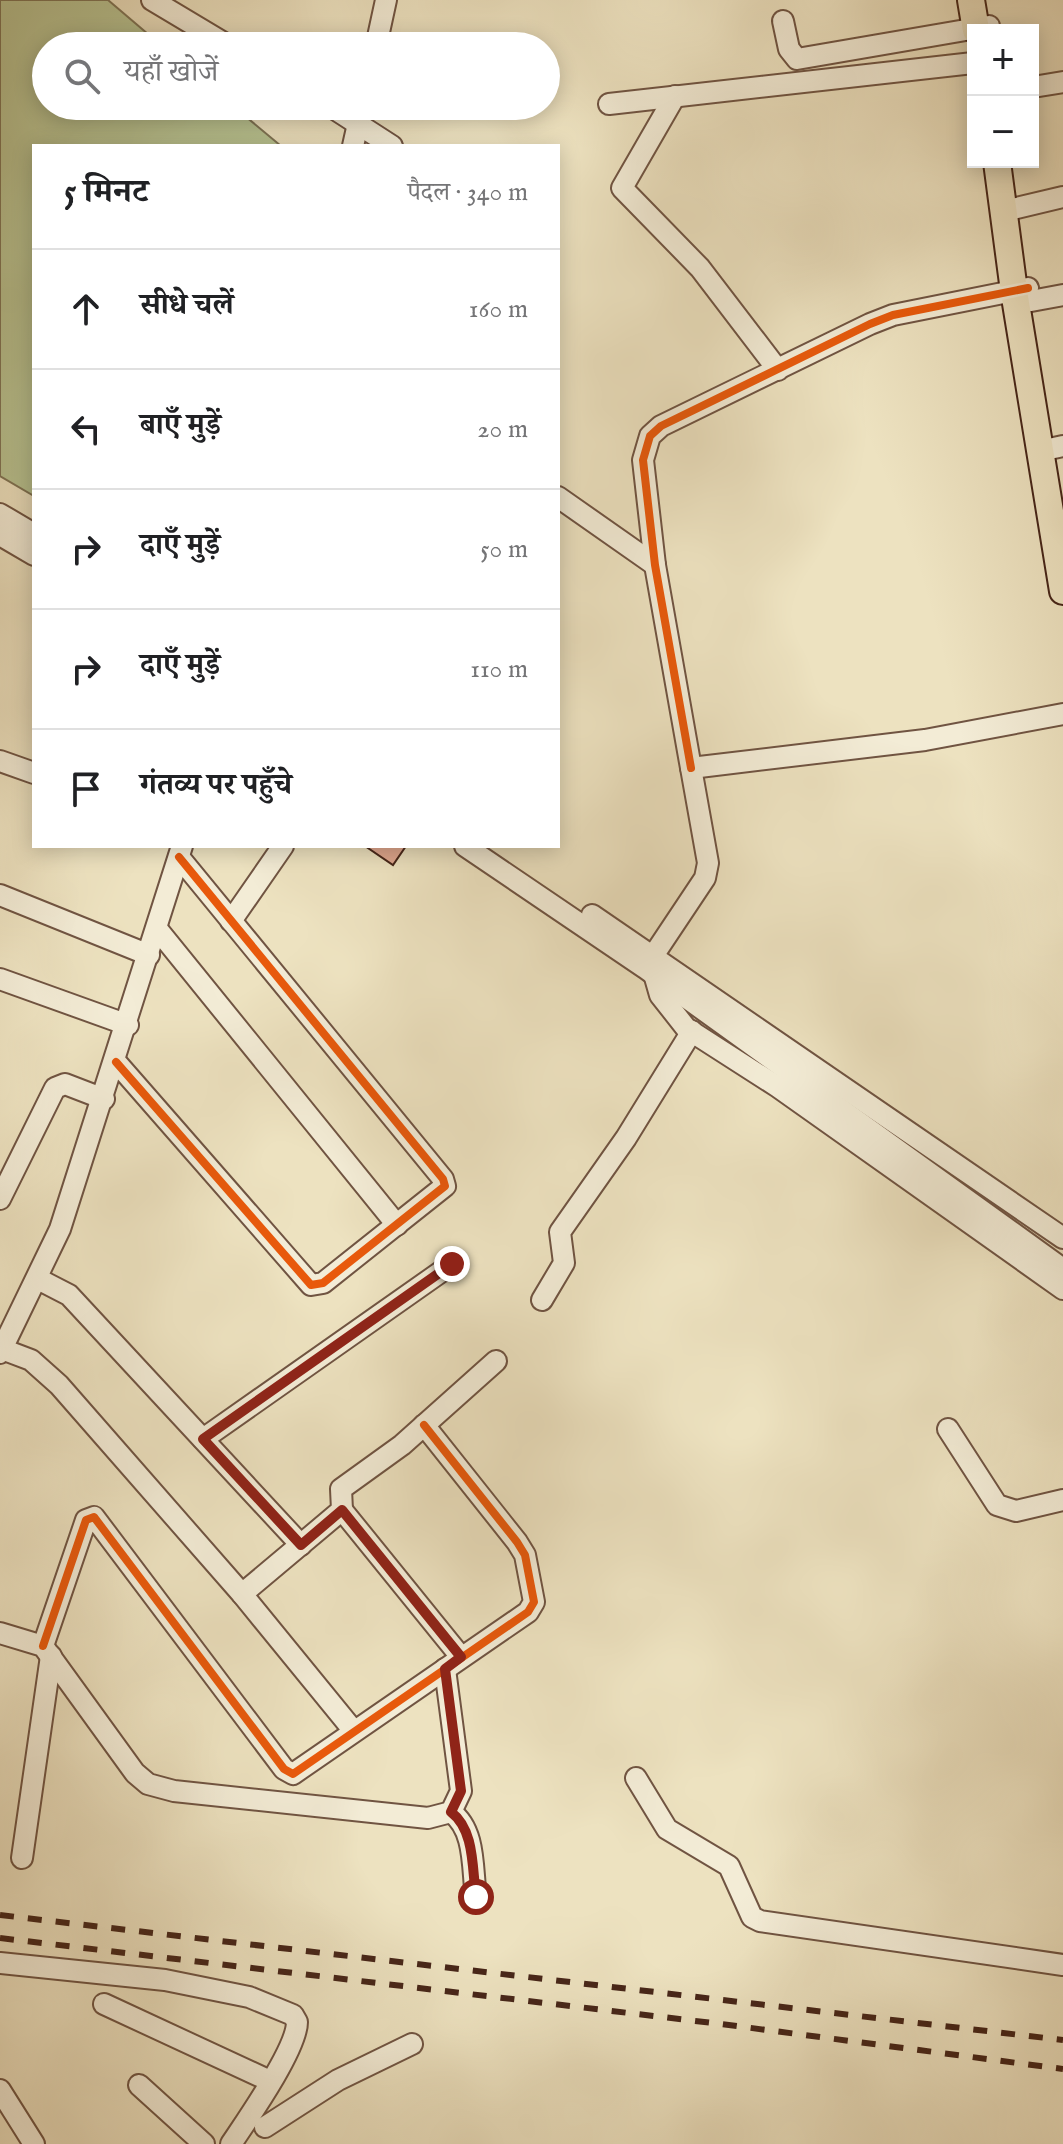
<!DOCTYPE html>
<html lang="hi">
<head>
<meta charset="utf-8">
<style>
	:root { --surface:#fff; --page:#f6f6f6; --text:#202124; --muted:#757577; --line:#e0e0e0 }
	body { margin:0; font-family:"IM FELL English","Noto Serif Devanagari",serif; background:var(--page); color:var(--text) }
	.controls { position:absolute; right:24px; top:24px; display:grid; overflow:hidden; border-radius:0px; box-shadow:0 4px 20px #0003 }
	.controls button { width:72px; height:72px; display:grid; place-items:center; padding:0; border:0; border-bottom:2px solid var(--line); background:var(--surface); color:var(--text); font:40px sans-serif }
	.stop { position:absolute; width:24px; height:24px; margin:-18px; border:6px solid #8f2418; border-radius:50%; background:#fff }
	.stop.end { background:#8f2418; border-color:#fff; box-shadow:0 2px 8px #0008 }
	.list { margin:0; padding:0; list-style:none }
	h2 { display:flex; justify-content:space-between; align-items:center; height:104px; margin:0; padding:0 32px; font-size:34px }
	h2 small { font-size:26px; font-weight:400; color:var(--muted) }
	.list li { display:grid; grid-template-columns:52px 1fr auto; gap:24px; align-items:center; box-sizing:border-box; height:120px; padding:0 32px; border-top:2px solid var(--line) }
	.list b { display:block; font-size:30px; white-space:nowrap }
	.list em { font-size:26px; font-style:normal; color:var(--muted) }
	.icon { flex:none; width:44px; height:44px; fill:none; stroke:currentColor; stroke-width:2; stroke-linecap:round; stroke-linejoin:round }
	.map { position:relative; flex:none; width:1063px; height:2144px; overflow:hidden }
	.search { position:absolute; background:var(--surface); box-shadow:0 4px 20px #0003; left:32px; top:32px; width:528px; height:88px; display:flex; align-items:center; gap:20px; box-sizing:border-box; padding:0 28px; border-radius:44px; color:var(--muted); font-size:30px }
	.panel { position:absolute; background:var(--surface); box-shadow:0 4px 20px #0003; left:32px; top:144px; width:528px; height:704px; border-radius:0px }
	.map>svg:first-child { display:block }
	.green { fill:#b8c392; stroke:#7f7455; stroke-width:2 }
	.building { fill:#e0a78f; stroke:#462518; stroke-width:2 }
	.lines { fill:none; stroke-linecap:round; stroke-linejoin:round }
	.minor-casing { stroke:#705442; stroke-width:24 }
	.major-casing { stroke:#462518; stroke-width:30 }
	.minor { stroke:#f3ecd6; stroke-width:20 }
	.major { stroke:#ede2c0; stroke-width:26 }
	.rail { stroke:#462518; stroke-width:6; stroke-dasharray:14 14; stroke-linecap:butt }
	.cycleway-casing { stroke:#f3ecd6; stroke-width:13 }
	.cycleway { stroke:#e8590c; stroke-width:8 }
	.route { stroke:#8f2418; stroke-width:10 }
</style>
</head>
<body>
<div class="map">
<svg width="1063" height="2144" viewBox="0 0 1063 2144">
	<rect width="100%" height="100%" fill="#ede2c0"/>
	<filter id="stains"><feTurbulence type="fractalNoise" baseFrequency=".0025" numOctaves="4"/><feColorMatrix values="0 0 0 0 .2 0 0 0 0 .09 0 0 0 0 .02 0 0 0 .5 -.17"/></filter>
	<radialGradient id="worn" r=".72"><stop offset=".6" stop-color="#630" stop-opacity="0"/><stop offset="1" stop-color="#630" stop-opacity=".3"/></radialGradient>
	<path class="green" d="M0 0H108L162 46H46V106H233L281 146H34V496L0 476Z"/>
	<path class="building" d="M365 846H406L393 865Z"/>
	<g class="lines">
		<defs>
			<g id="minor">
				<path d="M152 0 229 46"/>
				<path d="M783 21 789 49 797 59 989 26"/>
				<path d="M376 46 386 0"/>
				<path d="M1033 87 1063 82"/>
				<path d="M675 96 622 188 700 268 778 370"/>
				<path d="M609 104 973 63"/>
				<path d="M330 106 392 146"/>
				<path d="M353 146 362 106"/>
				<path d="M1004 211 1063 197"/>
				<path d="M1031 301 1063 295"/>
				<path d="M1040 451 1063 446"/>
				<path d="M558 497 655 565"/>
				<path d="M0 514 34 534"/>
				<path d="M0 535 34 555"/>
				<path d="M0 761 34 773"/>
				<path d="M691 768 655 565 643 460 650 436 661 426 870 324 893 315 1028 288"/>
				<path d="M465 846 645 968 1063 1269"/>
				<path d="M0 895 149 955"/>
				<path d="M592 915 1063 1238"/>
				<path d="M231 921 283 846"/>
				<path d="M158 930 397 1225"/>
				<path d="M653 956 705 878 708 863 691 768 925 740 1063 714"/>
				<path d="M654 974 660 995 686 1028 778 1087 1063 1289"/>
				<path d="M0 979 128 1025"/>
				<path d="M116 1062 311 1285 323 1283 445 1186 443 1179 179 857"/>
				<path d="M0 1199 55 1088 65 1084 104 1099"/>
				<path d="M38 1279 69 1295 301 1545"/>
				<path d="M542 1300 564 1263 560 1232 626 1138 692 1031"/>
				<path d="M2 1349 31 1360 59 1385 242 1594 353 1730"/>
				<path d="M0 1353 60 1229 182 846"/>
				<path d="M948 1429 997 1505 1016 1511 1063 1500"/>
				<path d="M203 1439 452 1264"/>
				<path d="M342 1510 461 1657"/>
				<path d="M242 1594 342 1510 341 1489 402 1445 496 1361"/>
				<path d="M0 1633 43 1646 135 1773 148 1784 174 1791 428 1818 451 1812 461 1791 445 1669"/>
				<path d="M43 1646 86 1520 94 1517 284 1769 293 1774 528 1612 534 1602 525 1555 517 1542 424 1425"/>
				<path d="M636 1778 667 1829 729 1866 752 1917 760 1921 1063 1965"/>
				<path d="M451 1812C476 1830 472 1869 476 1897"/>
				<path d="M22 1858 51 1656"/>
				<path d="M0 1963 165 1980 249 1997 293 2015 297 2022C297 2049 247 2120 231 2144"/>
				<path d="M104 2004 270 2081"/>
				<path d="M139 2085 204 2144"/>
				<path d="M0 2090 34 2144"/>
				<path d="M265 2127 338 2080 412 2044"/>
			</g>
			<g id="major">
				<path d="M971 0 976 30"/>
				<path d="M997 162 1014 291 1063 591"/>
			</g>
		</defs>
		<use href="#minor" class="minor-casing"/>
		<use href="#major" class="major-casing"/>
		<use href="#minor" class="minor"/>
		<use href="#major" class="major"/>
		<g class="rail">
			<path d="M0 1915 1063 2040"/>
			<path d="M0 1938 721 2024 1063 2069"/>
		</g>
		<defs>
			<g id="cycleway">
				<path d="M691 768 655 565 643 460 650 436 661 426 870 324 893 315 1028 288"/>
				<path d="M116 1062 311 1285 323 1283 445 1186 443 1179 179 857"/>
				<path d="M43 1646 86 1520 94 1517 284 1769 293 1774 528 1612 534 1602 525 1555 517 1542 424 1425"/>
			</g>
		</defs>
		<use href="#cycleway" class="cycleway-casing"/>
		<use href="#cycleway" class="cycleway"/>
	</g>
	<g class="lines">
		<path class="route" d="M452 1264 203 1439 301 1545 342 1510 461 1657 445 1669 461 1791 451 1812C475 1830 472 1869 476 1897"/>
	</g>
	<rect width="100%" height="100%" filter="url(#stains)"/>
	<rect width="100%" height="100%" fill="url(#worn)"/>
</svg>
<div class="controls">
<button>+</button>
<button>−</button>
</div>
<div class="stop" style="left:476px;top:1897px"></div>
<div class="stop end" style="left:452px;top:1264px"></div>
<div class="search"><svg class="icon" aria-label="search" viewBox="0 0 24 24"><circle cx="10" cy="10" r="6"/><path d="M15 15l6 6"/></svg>यहाँ खोजें</div>
<section class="panel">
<h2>5 मिनट<small>पैदल · 340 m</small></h2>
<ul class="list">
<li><svg class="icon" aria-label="ahead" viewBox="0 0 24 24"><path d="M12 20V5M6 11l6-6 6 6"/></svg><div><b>सीधे चलें</b></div><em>160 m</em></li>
<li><svg class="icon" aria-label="left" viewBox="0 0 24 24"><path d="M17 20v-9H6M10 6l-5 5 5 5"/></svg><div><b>बाएँ मुड़ें</b></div><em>20 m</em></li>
<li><svg class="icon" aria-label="right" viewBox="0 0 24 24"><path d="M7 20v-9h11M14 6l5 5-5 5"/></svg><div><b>दाएँ मुड़ें</b></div><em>50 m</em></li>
<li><svg class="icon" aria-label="right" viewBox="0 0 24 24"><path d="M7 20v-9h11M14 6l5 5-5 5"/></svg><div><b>दाएँ मुड़ें</b></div><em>110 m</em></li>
<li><svg class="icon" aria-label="arrive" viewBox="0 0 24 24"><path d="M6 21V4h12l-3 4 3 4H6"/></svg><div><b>गंतव्य पर पहुँचे</b></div></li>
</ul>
</section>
</div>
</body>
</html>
